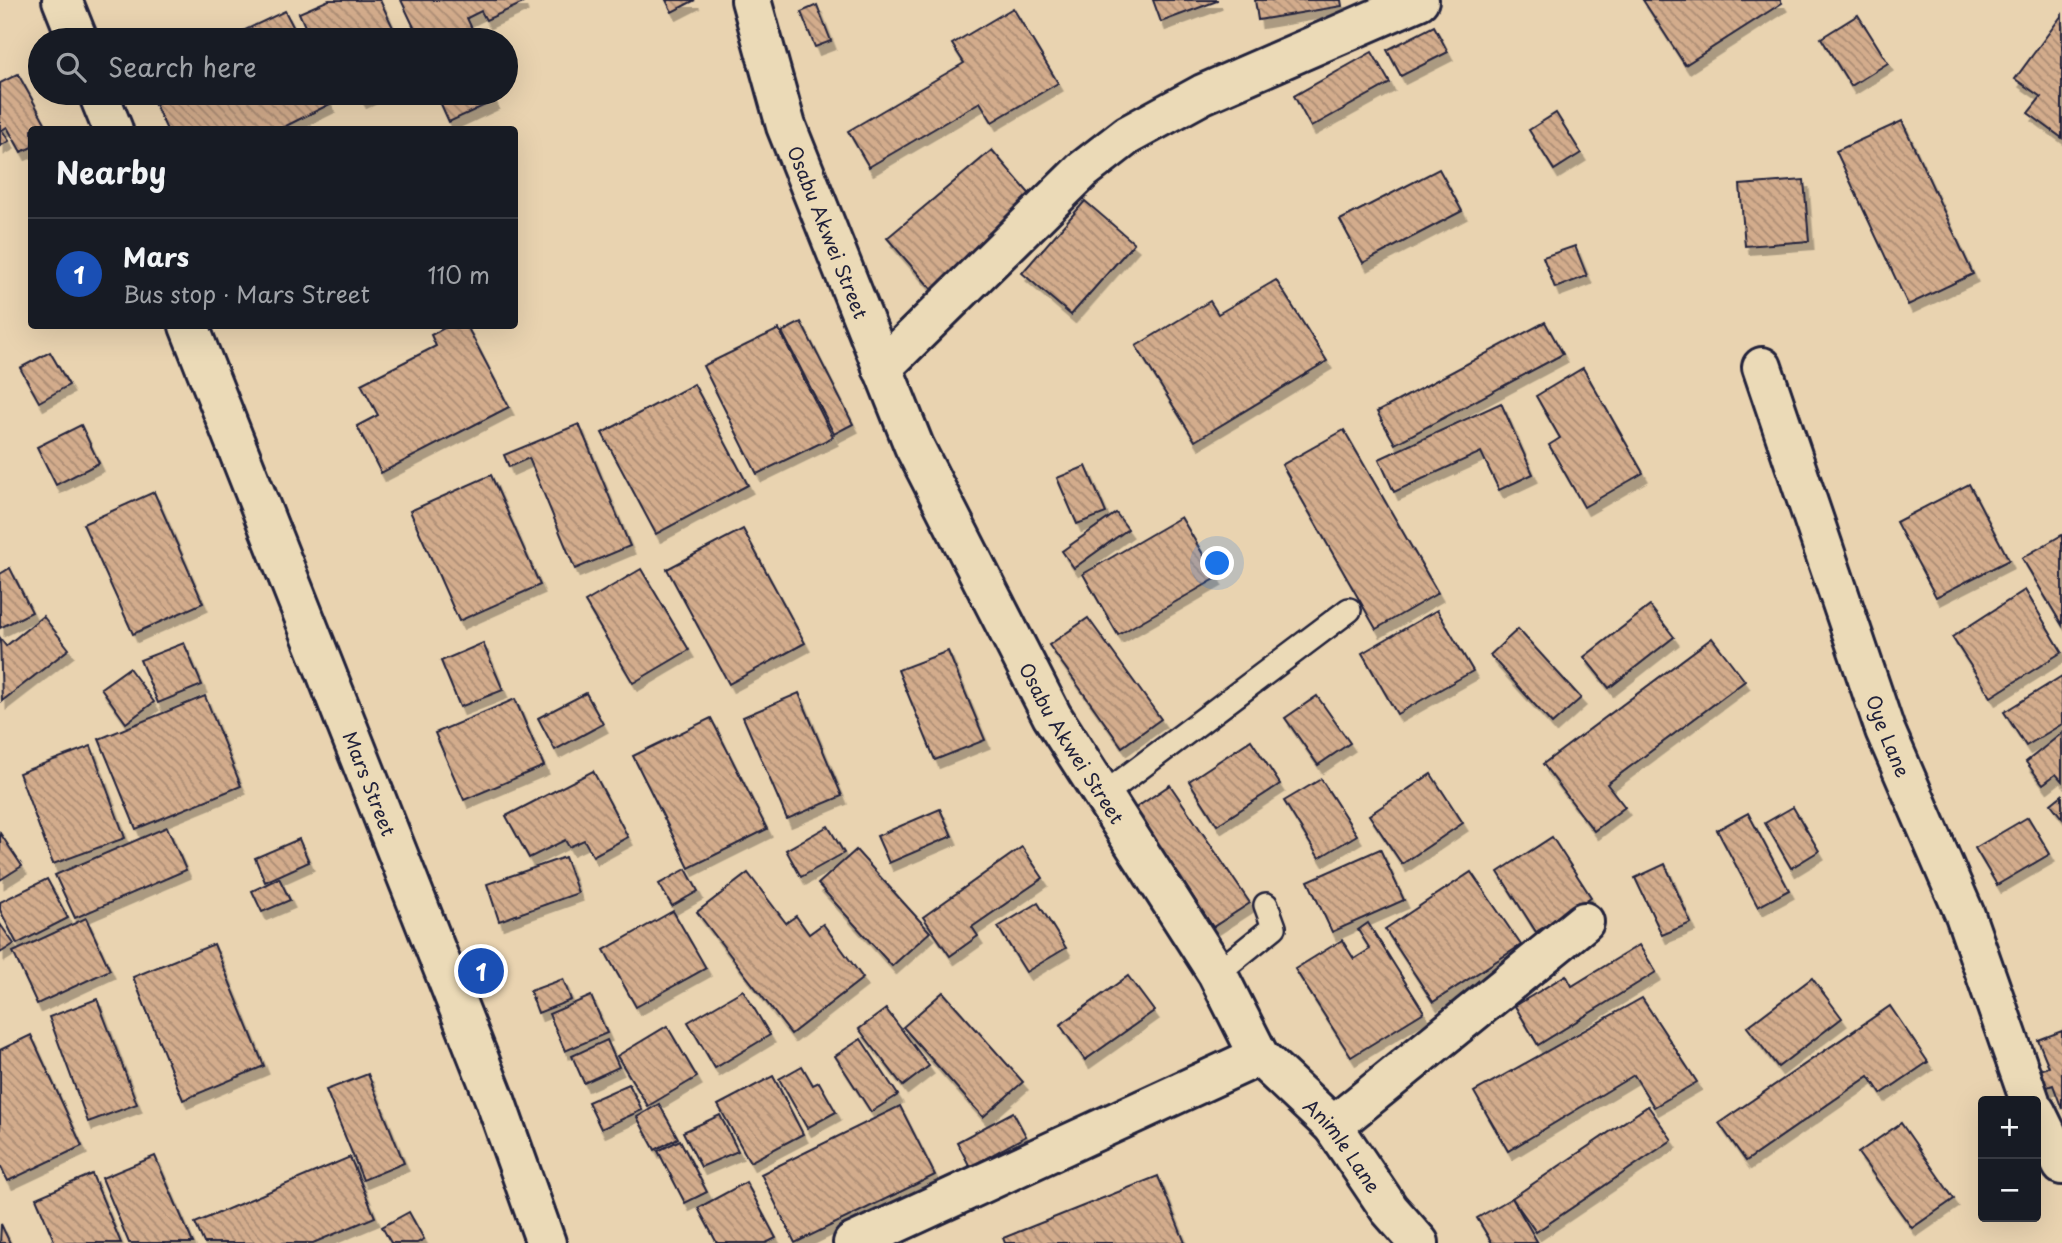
<!DOCTYPE html>
<html lang="en">
<head>
<meta charset="utf-8">
<style>
	:root { --surface:#171b24; --page:#242831; --text:#f1f3f6; --muted:#9ea1a6; --line:#363941; --accent:#1a73e8 }
	body { margin:0; font-family:"Playpen Sans",sans-serif; background:var(--page); color:var(--text) }
	.controls { position:absolute; right:21px; bottom:21px; display:grid; overflow:hidden; border-radius:7px; box-shadow:0 7px 28px #0002 }
	.controls button { width:63px; height:63px; display:grid; place-items:center; padding:0; border:0; border-bottom:2px solid var(--line); background:var(--surface); color:var(--text); font:35px sans-serif }
	.you { position:absolute; left:1218px; top:564px; width:24px; height:24px; margin:-18px; border:5px solid #fff; border-radius:50%; background:#1a73e8; box-shadow:0 0 0 10px #1a73e833 }
	.badge { display:grid; place-items:center; width:46px; height:46px; border-radius:50%; background:var(--accent); color:#fff; font-size:23px; font-weight:700 }
	.pin { position:absolute; translate:-50% -50%; border:4px solid #fff; box-shadow:0 2px 7px #0006 }
	.list { margin:0; padding:0; list-style:none }
	h2 { display:flex; justify-content:space-between; align-items:center; height:91px; margin:0; padding:0 28px; font-size:30px }
	h2 small { font-size:23px; font-weight:400; color:var(--muted) }
	.list li { display:grid; grid-template-columns:46px 1fr auto; gap:21px; align-items:center; box-sizing:border-box; height:112px; padding:0 28px; border-top:2px solid var(--line) }
	.list b { display:block; font-size:26px; white-space:nowrap }
	.list p { margin:0; font-size:23px; white-space:nowrap; color:var(--muted) }
	.list em { font-size:23px; font-style:normal; color:var(--muted) }
	.icon { flex:none; width:38px; height:38px; fill:none; stroke:currentColor; stroke-width:2; stroke-linecap:round; stroke-linejoin:round }
	.map { position:relative; flex:none; width:2062px; height:1243px; overflow:hidden }
	.search { position:absolute; background:var(--surface); box-shadow:0 7px 28px #0002; left:28px; top:28px; width:490px; height:77px; display:flex; align-items:center; gap:18px; box-sizing:border-box; padding:0 24px; border-radius:38px; color:var(--muted); font-size:26px }
	.panel { position:absolute; background:var(--surface); box-shadow:0 7px 28px #0002; left:28px; top:126px; width:490px; height:203px; border-radius:7px }
	.map>svg:first-child { display:block }
	.building { fill:url(#building-back-hatch); stroke:#22223b; stroke-width:2; filter:url(#shadow) }
	.lines { fill:none; stroke-linecap:round; stroke-linejoin:round }
	.lane-casing { stroke:#22223b; stroke-width:28 }
	.street-casing { stroke:#22223b; stroke-width:44 }
	.secondary-casing { stroke:#22223b; stroke-width:44 }
	.lane { stroke:#ebdab7; stroke-width:23 }
	.street { stroke:#ebdab7; stroke-width:38 }
	.secondary { stroke:#ebdab7; stroke-width:38 }
	.labels { text-anchor:middle; dominant-baseline:central; stroke-width:6; stroke-linejoin:round; paint-order:stroke }
	.street-label { font-size:19px; fill:#22223b; stroke:#ebdab7 }
</style>
</head>
<body>
<div class="map">
<svg width="2062" height="1243" viewBox="0 0 2062 1243">
	<defs>
		<pattern id="building-back-hatch" width="6" height="6" patternUnits="userSpaceOnUse" patternTransform="scale(1.75)"><rect width="6" height="6" fill="#d3ac8c"/><path d="M-1 5l2 2M0 0l6 6M5-1l2 2" fill="none" stroke="#ab8c74"/></pattern>
		<filter id="shadow"><feDropShadow dx="4.5" dy="8" stdDeviation="0" flood-color="#0004"/></filter>
	</defs>
	<rect width="100%" height="100%" fill="#e9d3b0"/>
	<filter id="ink" filterUnits="userSpaceOnUse"><feTurbulence type="fractalNoise" baseFrequency=".0143" numOctaves="2"/><feDisplacementMap in="SourceGraphic" scale="14" xChannelSelector="R" yChannelSelector="G"/><feConvolveMatrix kernelMatrix="1 2 1 2 8 2 1 2 1" color-interpolation-filters="sRGB"/></filter>
	<g filter="url(#ink)">
		<g class="building">
			<path d="M329 0H380L397 36 407 32 410 40H311L299 13Z"/>
			<path d="M401 0H522L523 3 486 20 481 11 467 18 477 40H420Z"/>
			<path d="M666 0H695L672 12Z"/>
			<path d="M1153 0H1217V1L1161 22Z"/>
			<path d="M1255 0H1341L1342 6 1258 20Z"/>
			<path d="M1643 0H1780L1782 3 1685 65Z"/>
			<path d="M817 5 831 41 815 47 801 12Z"/>
			<path d="M1013 8 1058 83 992 122 980 102 869 167 848 131 964 63 952 44Z"/>
			<path d="M285 11 300 40H224Z"/>
			<path d="M1858 15 1888 63 1851 86 1821 38Z"/>
			<path d="M2062 15V138L2028 113 2041 97 2015 79Z"/>
			<path d="M1434 26 1448 52 1401 76 1387 50Z"/>
			<path d="M1372 52 1390 83 1311 127 1294 96Z"/>
			<path d="M18 74 49 130H32V147L21 152 7 127 2 130 9 141 0 146V83Z"/>
			<path d="M163 93H325L330 104 278 130H167L152 98Z"/>
			<path d="M358 93H377L362 100Z"/>
			<path d="M436 93H491L494 101 449 122Z"/>
			<path d="M1556 113 1581 153 1554 170 1529 130Z"/>
			<path d="M1902 121 1973 274 1908 305 1836 151Z"/>
			<path d="M992 150 1039 205 935 293 887 238Z"/>
			<path d="M1439 169 1462 211 1363 263 1340 220Z"/>
			<path d="M1804 180 1809 241 1745 246 1740 185Z"/>
			<path d="M1085 201 1134 243 1071 315 1022 273Z"/>
			<path d="M1575 246 1587 276 1555 288 1543 257Z"/>
			<path d="M1276 280 1327 361 1195 441 1136 346 1210 301 1218 314Z"/>
			<path d="M801 322 853 424 834 434 782 332Z"/>
			<path d="M1545 322 1563 354 1395 444 1377 412Z"/>
			<path d="M448 326H467L509 407 381 473 357 426 378 415 361 384 436 346 431 335Z"/>
			<path d="M779 329 833 437 757 474 703 366Z"/>
			<path d="M50 352 69 385 39 402 20 368Z"/>
			<path d="M1583 368 1643 473 1584 507 1549 445 1560 438 1536 396Z"/>
			<path d="M694 384 748 485 656 534 602 433Z"/>
			<path d="M1501 403 1533 474 1499 490 1481 452 1394 492 1379 459Z"/>
			<path d="M579 424 630 546 575 569 529 458 509 467 504 455Z"/>
			<path d="M81 425 99 463 56 485 37 447Z"/>
			<path d="M1344 430 1438 593 1376 629 1282 465Z"/>
			<path d="M1086 466 1106 513 1077 524 1057 478Z"/>
			<path d="M491 475 540 585 459 621 410 511Z"/>
			<path d="M1969 484 2009 560 1936 597 1896 522Z"/>
			<path d="M154 492 203 603 133 634 83 524Z"/>
			<path d="M1116 513 1128 529 1074 568 1062 551Z"/>
			<path d="M1181 517 1217 578 1118 635 1083 574Z"/>
			<path d="M743 529 805 643 729 684 667 569Z"/>
			<path d="M2062 535V625L2022 558Z"/>
			<path d="M10 568 32 612 0 628V574Z"/>
			<path d="M641 569 689 650 633 683 585 602Z"/>
			<path d="M2025 590 2062 652 1991 697 1952 637Z"/>
			<path d="M1650 606 1674 637 1609 688 1584 657Z"/>
			<path d="M1437 610 1473 671 1397 714 1362 653Z"/>
			<path d="M43 616 69 649 2 701 0 638 6 646Z"/>
			<path d="M1088 618 1161 719 1122 747 1049 645Z"/>
			<path d="M1518 629 1581 698 1552 724 1490 655Z"/>
			<path d="M1712 638 1745 681 1607 784 1625 807 1594 831 1543 764Z"/>
			<path d="M184 643 202 685 158 703 140 660Z"/>
			<path d="M483 643 503 690 460 707 441 661Z"/>
			<path d="M948 651 985 740 935 760 898 670Z"/>
			<path d="M129 668 154 702 126 723 101 688Z"/>
			<path d="M2062 676V724L2026 746 2004 712Z"/>
			<path d="M586 693 603 724 555 750 538 718Z"/>
			<path d="M799 693 842 796 787 819 743 717Z"/>
			<path d="M205 696 241 786 136 829 99 739Z"/>
			<path d="M1317 696 1350 743 1318 765 1285 718Z"/>
			<path d="M515 699 544 766 464 800 435 733Z"/>
			<path d="M711 718 767 829 689 868 633 756Z"/>
			<path d="M2062 733V781L2056 774 2043 784 2026 762Z"/>
			<path d="M1251 740 1280 784 1217 825 1189 781Z"/>
			<path d="M91 746 125 838 53 864 19 773Z"/>
			<path d="M593 771 628 837 593 856 584 840 569 847 565 840 529 858 506 816Z"/>
			<path d="M1431 774 1463 823 1402 864 1369 815Z"/>
			<path d="M1321 779 1357 835 1319 858 1284 801Z"/>
			<path d="M1170 785 1250 903 1213 927 1134 809Z"/>
			<path d="M2062 795V818L2051 804Z"/>
			<path d="M1793 807 1819 851 1791 868 1765 823Z"/>
			<path d="M940 809 952 836 889 863 877 836Z"/>
			<path d="M1748 813 1789 890 1758 907 1717 830Z"/>
			<path d="M2028 817 2050 854 1997 885 1975 848Z"/>
			<path d="M828 826 844 853 801 877 786 850Z"/>
			<path d="M167 827 186 870 75 918 55 875Z"/>
			<path d="M0 833 22 866 0 880Z"/>
			<path d="M1552 837 1591 897 1536 932 1498 872Z"/>
			<path d="M299 839 309 862 265 882 255 858Z"/>
			<path d="M1022 847 1043 878 972 927 978 936 950 956 923 917Z"/>
			<path d="M1380 849 1404 900 1332 932 1308 881Z"/>
			<path d="M856 850 930 932 892 966 818 884Z"/>
			<path d="M565 857 578 893 499 921 487 884Z"/>
			<path d="M1665 864 1691 923 1662 935 1635 878Z"/>
			<path d="M686 869 698 891 672 906 659 884Z"/>
			<path d="M1471 872 1521 945 1433 1002 1385 929Z"/>
			<path d="M748 873 786 923 796 916 809 934 823 924 863 978 791 1034 697 912Z"/>
			<path d="M279 878 290 900 262 912 252 891Z"/>
			<path d="M47 879 68 918 17 944 0 910V902Z"/>
			<path d="M1038 903 1066 948 1026 972 998 927Z"/>
			<path d="M673 911 706 968 636 1007 604 950Z"/>
			<path d="M86 918 110 970 37 1004 13 952Z"/>
			<path d="M1368 923 1424 1012 1351 1057 1295 969 1342 940 1354 959 1370 949 1358 930Z"/>
			<path d="M0 924 14 944 0 953Z"/>
			<path d="M214 944 264 1066 183 1100 133 977Z"/>
			<path d="M1639 945 1656 972 1538 1045 1515 1006 1566 975 1572 986Z"/>
			<path d="M1128 976 1154 1011 1085 1060 1060 1025Z"/>
			<path d="M1812 978 1842 1018 1778 1067 1747 1027Z"/>
			<path d="M563 979 571 1000 538 1013 530 991Z"/>
			<path d="M743 990 770 1035 715 1068 688 1022Z"/>
			<path d="M943 992 1023 1082 983 1117 903 1027Z"/>
			<path d="M591 996 607 1033 565 1051 549 1014Z"/>
			<path d="M1642 998 1697 1082 1654 1107 1634 1075 1508 1151 1474 1092Z"/>
			<path d="M97 999 137 1104 88 1122 49 1017Z"/>
			<path d="M1890 1006 1928 1062 1881 1094 1869 1076 1746 1161 1719 1123Z"/>
			<path d="M886 1009 929 1066 903 1086 859 1029Z"/>
			<path d="M667 1026 697 1077 648 1106 617 1056Z"/>
			<path d="M2062 1031V1109L2053 1085 2036 1091 2029 1074 2049 1067 2038 1040Z"/>
			<path d="M31 1035 82 1146 8 1181 0 1165V1050Z"/>
			<path d="M861 1039 898 1095 871 1112 835 1056Z"/>
			<path d="M607 1040 619 1067 584 1083 572 1056Z"/>
			<path d="M802 1066 813 1085 819 1082 836 1112 807 1128 779 1079Z"/>
			<path d="M368 1074 404 1163 363 1180 326 1090Z"/>
			<path d="M773 1076 803 1134 750 1162 718 1105Z"/>
			<path d="M629 1084 642 1110 601 1129 588 1102Z"/>
			<path d="M659 1104 678 1138 655 1150 637 1117Z"/>
			<path d="M900 1106 935 1175 795 1243 761 1174Z"/>
			<path d="M1648 1106 1672 1140 1536 1232 1512 1198Z"/>
			<path d="M1013 1112 1026 1136 970 1167 957 1142Z"/>
			<path d="M720 1115 738 1151 701 1167 683 1132Z"/>
			<path d="M1901 1123 1954 1199 1912 1228 1858 1153Z"/>
			<path d="M680 1140 707 1192 685 1203 658 1151Z"/>
			<path d="M155 1156 193 1243H129L102 1178Z"/>
			<path d="M350 1157 375 1217 313 1243H204L195 1223Z"/>
			<path d="M92 1174 121 1243H55L36 1198Z"/>
			<path d="M1158 1176 1185 1243H1005L1003 1238Z"/>
			<path d="M746 1182 776 1238 766 1243H717L698 1208Z"/>
			<path d="M1512 1198 1538 1243H1492L1477 1218Z"/>
			<path d="M409 1212 424 1239 417 1243H391L382 1227Z"/>
			<path d="M1 1224 10 1243H0Z"/>
		</g>
		<g class="lines">
			<defs>
				<g id="lane">
					<path d="M1102 796 1349 610"/>
					<path d="M1217 973 1274 927 1266 905"/>
				</g>
				<g id="street">
					<path id="s1" d="M751 0 786 126 914 446 1052 716 1217 973 1259 1056 1333 1126 1389 1209 1419 1243"/>
					<path id="s2" d="M1762 367 1885 730 1965 915 2030 1101"/>
					<path d="M882 368 1083 170 1128 135 1203 94 1419 0"/>
					<path d="M2036 1112 2062 1165"/>
					<path d="M1333 1126 1584 922"/>
					<path d="M853 1243 1259 1056"/>
				</g>
				<g id="secondary">
					<path d="M62 0 78 40"/>
					<path d="M98 93 113 130"/>
					<path id="s3" d="M189 326 494 1097 546 1243"/>
				</g>
			</defs>
			<use href="#lane" class="lane-casing"/>
			<use href="#street" class="street-casing"/>
			<use href="#secondary" class="secondary-casing"/>
			<use href="#lane" class="lane"/>
			<use href="#street" class="street"/>
			<use href="#secondary" class="secondary"/>
		</g>
	</g>
	<g class="labels">
		<g class="street-label">
			<text stroke="none"><textPath href="#s1" startOffset="245">Osabu Akwei Street</textPath></text>
			<text stroke="none"><textPath href="#s2" startOffset="390">Oye Lane</textPath></text>
			<text stroke="none"><textPath href="#s1" startOffset="812">Osabu Akwei Street</textPath></text>
			<text stroke="none"><textPath href="#s3" startOffset="492">Mars Street</textPath></text>
			<text stroke="none"><textPath href="#s1" startOffset="1300">Animle Lane</textPath></text>
		</g>
	</g>
</svg>
<div class="controls">
<button>+</button>
<button>−</button>
</div>
<div class="you"></div>
<div class="pin badge" style="left:481px;top:971px;background:#1a4fb4">1</div>
<div class="search"><svg class="icon" aria-label="search" viewBox="0 0 24 24"><circle cx="10" cy="10" r="6"/><path d="M15 15l6 6"/></svg>Search here</div>
<section class="panel">
<h2>Nearby<small></small></h2>
<ul class="list">
<li><span class="badge" style="background:#1a4fb4">1</span><div><b>Mars</b><p>Bus stop · Mars Street</p></div><em>110 m</em></li>
</ul>
</section>
</div>
</body>
</html>
